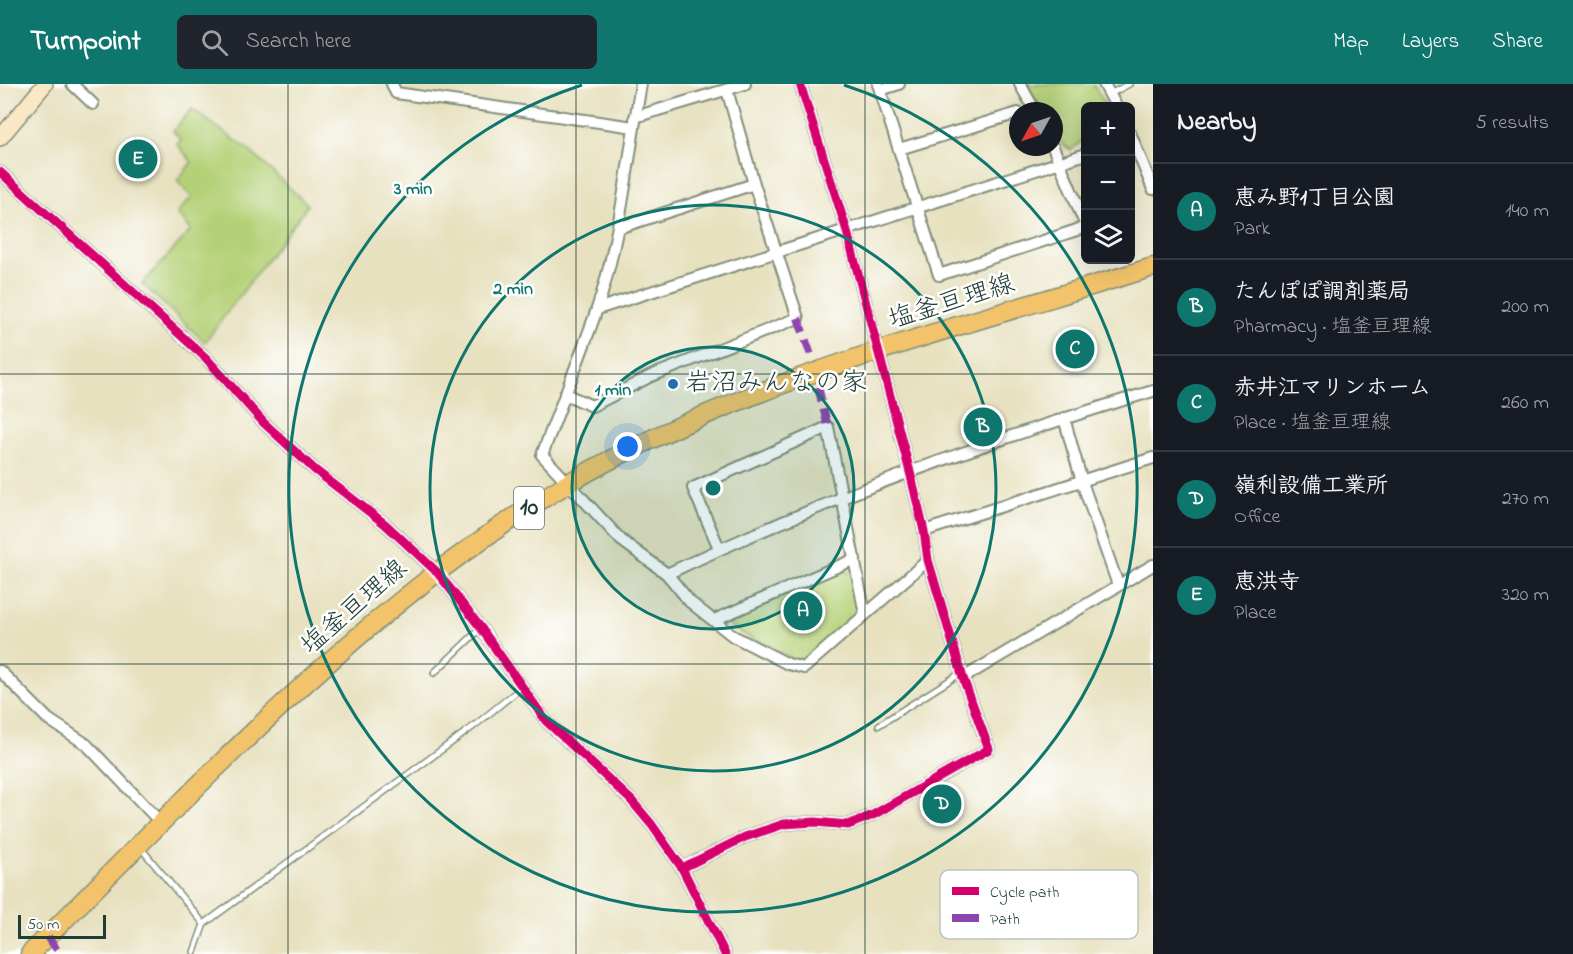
<!DOCTYPE html>
<html lang="en">
<head>
<meta charset="utf-8">
<style>
	:root { --surface:#171b24; --page:#20242c; --text:#f1f3f6; --muted:#9ea1a6; --line:#363941; --accent:#0f766e }
	body { margin:0; font-family:"Indie Flower","Klee One",sans-serif; background:var(--page); color:var(--text) }
	.controls { position:absolute; right:18px; top:18px; display:grid; overflow:hidden; border-radius:9px; box-shadow:0 6px 24px #0002 }
	.controls button { width:54px; height:54px; display:grid; place-items:center; padding:0; border:0; border-bottom:2px solid var(--line); background:var(--surface); color:var(--text); font:30px sans-serif }
	.compass { position:absolute; left:1009px; top:18px; width:54px; height:54px; border-radius:50%; background:var(--surface); box-shadow:0 6px 24px #0002; rotate:230deg }
	.scale { position:absolute; left:18px; bottom:15px; width:88px; box-sizing:border-box; padding-left:6px; border:3px solid #1f3d34; border-top:0; font-size:16px; line-height:21px; white-space:nowrap; color:#1f3d34; -webkit-text-stroke:4px #fff; paint-order:stroke }
	.you { position:absolute; left:628px; top:363px; width:21px; height:21px; margin:-15px; border:4px solid #fff; border-radius:50%; background:#1a73e8; box-shadow:0 0 0 9px #1a73e833 }
	.badge { display:grid; place-items:center; width:39px; height:39px; border-radius:50%; background:var(--accent); color:#fff; font-size:20px; font-weight:700 }
	.pin { position:absolute; translate:-50% -50%; border:3px solid #fff; box-shadow:0 2px 6px #0006 }
	.list { margin:0; padding:0; list-style:none }
	h2 { display:flex; justify-content:space-between; align-items:center; height:78px; margin:0; padding:0 24px; font-size:26px }
	h2 small { font-size:20px; font-weight:400; color:var(--muted) }
	.list li { display:grid; grid-template-columns:39px 1fr auto; gap:18px; align-items:center; box-sizing:border-box; height:96px; padding:0 24px; border-top:2px solid var(--line) }
	.list b { display:block; font-size:22px; white-space:nowrap }
	.list p { margin:0; font-size:20px; white-space:nowrap; color:var(--muted) }
	.list em { font-size:20px; font-style:normal; color:var(--muted) }
	.icon { flex:none; width:33px; height:33px; fill:none; stroke:currentColor; stroke-width:2; stroke-linecap:round; stroke-linejoin:round }
	.map { position:relative; flex:none; width:1153px; height:870px; overflow:hidden }
	header { display:flex; align-items:center; gap:36px; box-sizing:border-box; height:84px; padding:0 30px; background:var(--accent); color:#fff }
	header strong { font-size:28px }
	nav { display:flex; gap:33px; margin-inline-start:auto; font-size:21px }
	.search { width:420px; height:54px; background:var(--page); display:flex; align-items:center; gap:15px; box-sizing:border-box; padding:0 21px; border-radius:9px; color:var(--muted); font-size:22px }
	main { display:flex }
	aside { flex:1; background:var(--surface) }
	.map>svg:first-child { display:block }
	.green { fill:#b5d178; stroke:#6a8756; stroke-width:1.5 }
	.lines { fill:none; stroke-linecap:round; stroke-linejoin:round }
	.lane-casing { stroke:#838f7a; stroke-width:8 }
	.street-casing { stroke:#838f7a; stroke-width:14 }
	.secondary-casing { stroke:#838f7a; stroke-width:18 }
	.primary-casing { stroke:#838f7a; stroke-width:21 }
	.lane { stroke:#fff; stroke-width:5 }
	.street { stroke:#fff; stroke-width:10 }
	.secondary { stroke:#fae7c3; stroke-width:15 }
	.primary { stroke:#f2c36a; stroke-width:18 }
	.quiet { stroke:#8e44ad; stroke-width:8; stroke-dasharray:15 8; stroke-linecap:butt }
	.cycleway-casing { stroke:#fff; stroke-width:13 }
	.cycleway { stroke:#d6006c; stroke-width:9 }
	.grid { fill:none; stroke:#1f3d34; stroke-width:1.5; stroke-opacity:0.55 }
	.ring { fill:none; stroke:#0f766e; stroke-width:3 }
	.poi-dot { fill:#1f6fb2; stroke:#fff; stroke-width:2 }
	.labels { text-anchor:middle; dominant-baseline:central; stroke-width:5; stroke-linejoin:round; paint-order:stroke }
	.shield { fill:#fff; stroke:#627771; stroke-width:1.5 }
	.shield-label { font-size:24px; font-weight:bold; fill:#1f3d34 }
	.street-label { font-size:26px; fill:#1f3d34; stroke:#fff }
	.poi-label { font-size:26px; fill:#1f3d34; stroke:#fff; text-anchor:start }
	.key { fill:#fff; stroke:#bcc5c2; stroke-width:1.5 }
	.key-label { font-size:16px; fill:#1f3d34 }
	.centre { fill:#0f766e; stroke:#fff; stroke-width:3 }
	.ring-label { font-size:18px; text-anchor:middle; font-weight:bold; fill:#0f766e; stroke:#fff; stroke-width:5; stroke-linejoin:round; paint-order:stroke }
</style>
</head>
<body>
<header>
<strong>Turnpoint</strong>
<div class="search"><svg class="icon" aria-label="search" viewBox="0 0 24 24"><circle cx="10" cy="10" r="6"/><path d="M15 15l6 6"/></svg>Search here</div>
<nav><a>Map</a><a>Layers</a><a>Share</a></nav>
</header>
<main>
<div class="map">
<svg width="1153" height="870" viewBox="0 0 1153 870">
	<rect width="100%" height="100%" fill="#fff"/>
	<filter id="ink" filterUnits="userSpaceOnUse"><feTurbulence type="fractalNoise" baseFrequency=".0167" numOctaves="2"/><feDisplacementMap in="SourceGraphic" scale="12" xChannelSelector="R" yChannelSelector="G"/><feConvolveMatrix kernelMatrix="1 2 1 2 8 2 1 2 1" color-interpolation-filters="sRGB"/></filter>
	<filter id="wash" filterUnits="userSpaceOnUse"><feTurbulence type="fractalNoise" baseFrequency=".008" numOctaves="4" result="noise"/><feDisplacementMap in="SourceGraphic" scale="24" xChannelSelector="R" yChannelSelector="G"/><feGaussianBlur stdDeviation="1.35" result="paint"/><feColorMatrix in="noise" values="0 0 0 0 0 0 0 0 0 0 0 0 0 0 0 0 0 1.4 0 .05"/><feComposite in="paint" operator="in"/></filter>
	<g filter="url(#wash)">
		<rect width="100%" height="100%" fill="#e7e1bf"/>
		<g class="green">
			<path d="M1027 0H1093L1106 22H1086L1085 55 1071 66C1053 56 1054 46 1054 27H1041Z"/>
			<path d="M192 25 249 66 308 121 205 258 142 200 191 146 177 129 192 113 177 97 192 78 177 60 181 56 173 47Z"/>
			<path d="M843 485 853 491 857 522 855 532 801 578 768 564 730 542 731 536Z"/>
		</g>
	</g>
	<g filter="url(#ink)">
		<g class="lines">
			<defs>
				<g id="lane">
					<path d="M1110 10 1129 0"/>
					<path d="M434 589 481 544"/>
					<path d="M879 641 961 589"/>
					<path d="M140 763 204 840"/>
					<path d="M194 868 204 840 474 642 522 603"/>
				</g>
				<g id="street">
					<path d="M72 0 93 20"/>
					<path d="M392 0 396 9 634 43"/>
					<path d="M641 0C628 75 621 153 597 225 580 274 560 323 542 371L621 456 667 490 690 518 733 552 788 580 804 584 928 476"/>
					<path d="M878 0 939 191 1086 143"/>
					<path d="M1020 0 1035 27"/>
					<path d="M1104 0 1116 22"/>
					<path d="M880 6 899 0"/>
					<path d="M635 33 745 0"/>
					<path d="M1130 49 1153 105"/>
					<path d="M1053 63 1086 142"/>
					<path d="M899 65 1018 29"/>
					<path d="M0 88 206 274 264 339 315 386 385 440 437 488 481 544 546 637 631 716 652 741 682 784 725 870"/>
					<path d="M618 144 754 100"/>
					<path d="M597 225 1086 70"/>
					<path d="M565 310 592 322 651 292 798 234 754 100 727 6"/>
					<path d="M1064 334 1082 398 1118 501"/>
					<path d="M924 447 1153 374"/>
					<path d="M719 464 693 404 828 343 865 530"/>
					<path d="M667 490C823 415 987 357 1153 307"/>
					<path d="M714 536 855 475"/>
					<path d="M0 587 48 635 86 660 162 740"/>
					<path d="M963 594 1153 481"/>
					<path d="M682 784 745 753 784 740 815 738 848 741 873 731 989 665 963 594 928 476 924 447 910 388 846 144 800 0"/>
				</g>
				<path id="secondary" d="M0 54 45 0"/>
				<path id="primary" d="M30 870C196 706 365 519 567 400 743 296 958 244 1153 183"/>
			</defs>
			<use href="#lane" class="lane-casing"/>
			<use href="#street" class="street-casing"/>
			<use href="#secondary" class="secondary-casing"/>
			<use href="#primary" class="primary-casing"/>
			<use href="#lane" class="lane"/>
			<use href="#street" class="street"/>
			<use href="#secondary" class="secondary"/>
			<use href="#primary" class="primary"/>
			<g class="quiet">
				<path d="M798 234 813 277"/>
				<path d="M818 303 828 343"/>
				<path d="M48 853 60 870"/>
			</g>
			<defs>
				<g id="cycleway">
					<path d="M0 88 206 274 264 339 315 386 385 440 437 488 481 544 546 637 631 716 652 741 682 784 725 870"/>
					<path d="M682 784 745 753 784 740 815 738 848 741 873 731 989 665 963 594 928 476 924 447 910 388 846 144 800 0"/>
				</g>
			</defs>
			<use href="#cycleway" class="cycleway-casing"/>
			<use href="#cycleway" class="cycleway"/>
		</g>
	</g>
	<path class="grid" d="M288 0V870M576 0V870M865 0V870M0 290H1153M0 580H1153"/>
	<circle cx="713" cy="404" r="141" fill="#0f766e" fill-opacity=".12"/>
	<g class="ring">
		<circle cx="713" cy="404" r="141"/>
		<circle cx="713" cy="404" r="283"/>
		<path d="M844 1A424 424 0 1 1 582 1"/>
	</g>
	<circle class="poi-dot" cx="673" cy="300" r="6"/>
	<g class="labels">
		<rect class="shield" x="514" y="403" width="30" height="42" rx="4.5"/>
		<g class="shield-label">
			<text x="529" y="424">10</text>
		</g>
		<g class="street-label">
			<text transform="translate(952 219) rotate(-17)">塩釜亘理線</text>
			<text transform="translate(355 524) rotate(-41)">塩釜亘理線</text>
		</g>
		<g class="poi-label">
			<text x="685" y="300">岩沼みんなの家</text>
		</g>
	</g>
	<rect x="940" y="786" width="198" height="69" rx="9" class="key"/>
	<rect x="952" y="803" width="27" height="8" fill="#d6006c"/>
	<rect x="952" y="830" width="27" height="8" fill="#8e44ad"/>
	<g class="key-label">
		<text x="990" y="813">Cycle path</text>
		<text x="990" y="840">Path</text>
	</g>
	<circle cx="713" cy="404" r="9" class="centre"/>
	<g class="ring-label">
		<text x="413" y="110">3 min</text>
		<text x="513" y="210">2 min</text>
		<text x="613" y="311">1 min</text>
	</g>
</svg>
<div class="controls">
<button>+</button>
<button>−</button>
<button><svg class="icon" aria-label="layers" viewBox="0 0 24 24"><path d="M12 4l9 5-9 5-9-5zM3 14l9 5 9-5"/></svg></button>
</div>
<svg class="compass" viewBox="-18 -18 36 36"><path d="M0-13l5 13h-10z" fill="#e53935"/><path d="M0 13l5-13h-10z" fill="#9ea1a6"/></svg>
<div class="scale">50 m</div>
<div class="you"></div>
<div class="pin badge" style="left:803px;top:527px">A</div>
<div class="pin badge" style="left:983px;top:343px">B</div>
<div class="pin badge" style="left:1075px;top:265px">C</div>
<div class="pin badge" style="left:942px;top:720px">D</div>
<div class="pin badge" style="left:138px;top:75px">E</div>
</div>
<aside>
<h2>Nearby<small>5 results</small></h2>
<ul class="list">
<li><span class="badge">A</span><div><b>恵み野1丁目公園</b><p>Park</p></div><em>140 m</em></li>
<li><span class="badge">B</span><div><b>たんぽぽ調剤薬局</b><p>Pharmacy · 塩釜亘理線</p></div><em>200 m</em></li>
<li><span class="badge">C</span><div><b>赤井江マリンホーム</b><p>Place · 塩釜亘理線</p></div><em>260 m</em></li>
<li><span class="badge">D</span><div><b>嶺利設備工業所</b><p>Office</p></div><em>270 m</em></li>
<li><span class="badge">E</span><div><b>恵洪寺</b><p>Place</p></div><em>320 m</em></li>
</ul>
</aside>
</main>
</body>
</html>
